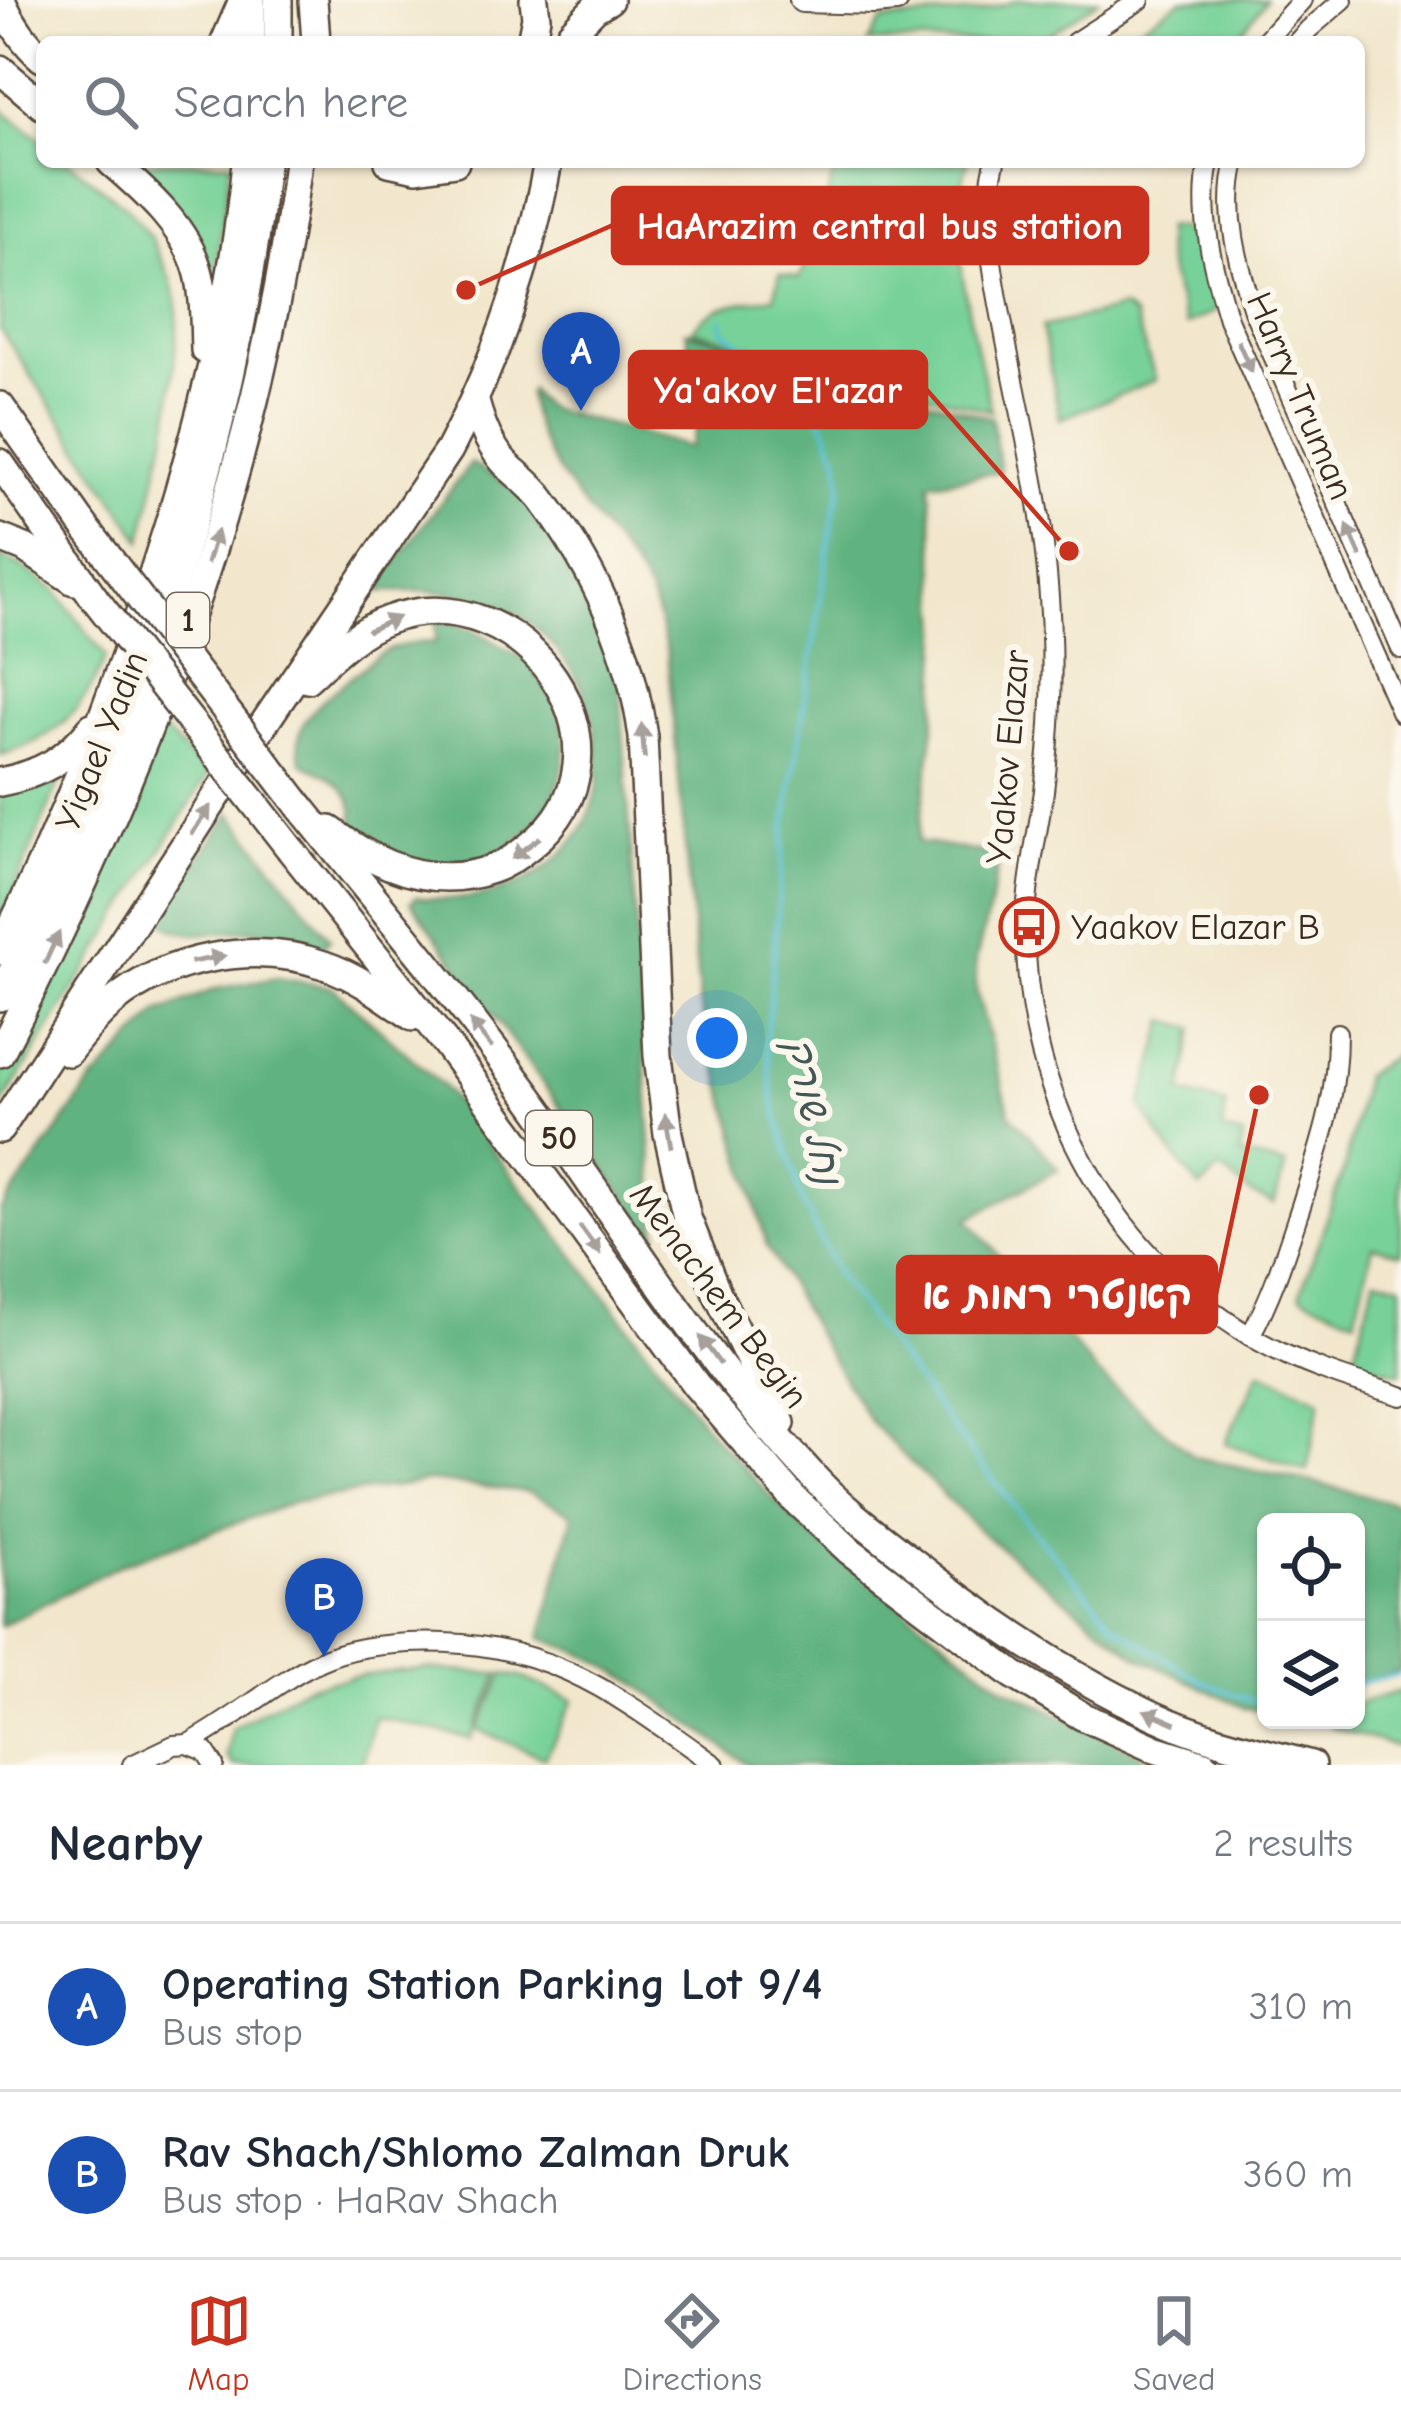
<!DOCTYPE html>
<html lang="en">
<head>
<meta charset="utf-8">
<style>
	:root { --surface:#fff; --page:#f6f6f7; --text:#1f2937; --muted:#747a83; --line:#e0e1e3; --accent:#c8321e }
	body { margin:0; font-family:"Comic Neue","Playpen Sans Hebrew",sans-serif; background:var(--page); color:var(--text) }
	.controls { position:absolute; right:36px; bottom:36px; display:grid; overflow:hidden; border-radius:18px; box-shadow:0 3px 9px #0004 }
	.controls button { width:108px; height:108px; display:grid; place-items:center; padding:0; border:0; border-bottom:3px solid var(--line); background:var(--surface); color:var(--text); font:60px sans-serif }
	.you { position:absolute; left:717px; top:1038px; width:42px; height:42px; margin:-30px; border:9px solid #fff; border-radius:50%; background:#1a73e8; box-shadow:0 0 0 18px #1a73e833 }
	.badge { display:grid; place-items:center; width:78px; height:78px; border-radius:50%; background:var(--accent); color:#fff; font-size:39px; font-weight:700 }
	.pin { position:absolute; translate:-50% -99px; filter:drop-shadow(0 3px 6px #0008) }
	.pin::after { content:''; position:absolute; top:63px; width:42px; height:36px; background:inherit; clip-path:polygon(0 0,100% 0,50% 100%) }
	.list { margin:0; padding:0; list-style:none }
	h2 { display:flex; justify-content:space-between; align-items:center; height:156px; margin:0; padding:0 48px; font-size:51px }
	h2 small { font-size:39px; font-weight:400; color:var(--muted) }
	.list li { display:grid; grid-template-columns:78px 1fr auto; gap:36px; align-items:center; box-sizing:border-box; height:168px; padding:0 48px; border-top:3px solid var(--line) }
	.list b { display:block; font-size:45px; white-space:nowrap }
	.list p { margin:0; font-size:39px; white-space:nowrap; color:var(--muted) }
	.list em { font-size:39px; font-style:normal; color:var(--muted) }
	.icon { flex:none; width:66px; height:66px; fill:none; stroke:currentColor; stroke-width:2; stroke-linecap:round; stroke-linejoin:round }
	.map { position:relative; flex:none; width:1401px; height:1765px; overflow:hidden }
	.search { position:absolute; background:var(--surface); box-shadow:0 3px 9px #0004; left:36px; right:36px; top:36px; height:132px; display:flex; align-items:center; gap:30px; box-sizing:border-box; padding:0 42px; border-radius:18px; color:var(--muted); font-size:45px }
	.sheet { height:492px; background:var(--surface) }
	nav { display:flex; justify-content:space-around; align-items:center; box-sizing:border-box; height:168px; border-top:3px solid var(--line); background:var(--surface); font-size:33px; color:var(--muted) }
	nav a { display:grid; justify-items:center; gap:6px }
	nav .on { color:var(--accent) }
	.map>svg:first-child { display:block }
	.green { fill:#77d198; stroke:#597e5b; stroke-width:3 }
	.forest { fill:#61b380; stroke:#4e6e4f; stroke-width:3 }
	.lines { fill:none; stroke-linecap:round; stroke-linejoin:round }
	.stream { stroke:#5ac0d7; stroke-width:4.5 }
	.minor-casing { stroke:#564638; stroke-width:22 }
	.major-casing { stroke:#564638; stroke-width:28 }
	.highway-casing { stroke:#564638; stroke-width:32 }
	.minor { stroke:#fff; stroke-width:18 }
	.major { stroke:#fff; stroke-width:24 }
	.highway { stroke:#fff; stroke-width:27 }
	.highway-bridge-casing { stroke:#564638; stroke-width:32; stroke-linecap:butt }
	.highway-bridge { stroke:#fff; stroke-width:27 }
	.oneway { fill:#a79f9a }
	.labels { text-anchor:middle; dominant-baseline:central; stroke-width:12; stroke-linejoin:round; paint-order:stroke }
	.shield { fill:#fbf7ec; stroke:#75685c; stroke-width:3 }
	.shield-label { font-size:33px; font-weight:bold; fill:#3b2a1e }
	.street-label { font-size:36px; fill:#3b2a1e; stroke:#fbf7ec }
	.poi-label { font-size:36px; fill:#3b2a1e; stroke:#fbf7ec; text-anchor:start }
	.water-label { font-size:39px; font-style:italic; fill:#445756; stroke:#fbf7ec }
	.leader { fill:none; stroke:#c8321e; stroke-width:4.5 }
	.callout-dot { fill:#c8321e; stroke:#fbf7ec; stroke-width:4.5 }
	.callout { fill:#c8321e; stroke:#c8321e; stroke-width:4.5 }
	.callout-label { font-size:39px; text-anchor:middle; font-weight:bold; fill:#fff }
</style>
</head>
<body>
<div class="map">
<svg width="1401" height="1765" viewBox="0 0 1401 1765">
	<rect width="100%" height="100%" fill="#fbf7ec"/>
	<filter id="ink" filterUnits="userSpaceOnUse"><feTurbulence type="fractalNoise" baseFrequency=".00833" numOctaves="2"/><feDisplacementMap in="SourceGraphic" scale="24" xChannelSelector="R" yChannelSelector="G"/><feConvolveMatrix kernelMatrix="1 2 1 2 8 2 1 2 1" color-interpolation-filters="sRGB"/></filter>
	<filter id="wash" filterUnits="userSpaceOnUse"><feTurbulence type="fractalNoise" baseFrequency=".004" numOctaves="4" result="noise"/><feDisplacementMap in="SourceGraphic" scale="48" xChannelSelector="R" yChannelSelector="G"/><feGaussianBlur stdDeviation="2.7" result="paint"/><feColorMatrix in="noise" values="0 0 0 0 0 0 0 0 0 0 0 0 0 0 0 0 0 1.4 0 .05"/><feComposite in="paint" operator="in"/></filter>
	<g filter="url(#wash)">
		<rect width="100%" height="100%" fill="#f2e7cd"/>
		<g class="green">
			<path d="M1019 0H1099L1038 42H868L882 21 978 12Z"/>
			<path d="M1182 0H1266L1235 42H1116Z"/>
			<path d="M0 108 42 141V162H69L126 207 150 237 171 279 177 302V334L169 420 142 541 0 329Z"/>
			<path d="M134 162H231L214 282C192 223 181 204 134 162Z"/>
			<path d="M836 162H968C943 235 975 337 991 411L692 330C716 301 739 304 774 297L780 274 799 278 816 248Z"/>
			<path d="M1165 228 1197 229 1216 311 1186 325C1176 293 1162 261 1165 228Z"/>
			<path d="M1123 308 1134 316 1156 380 1060 419 1042 327Z"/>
			<path d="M0 556 24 568 55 590 106 657C84 709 56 740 0 755Z"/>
			<path d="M159 726 208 775 0 1108V1072L36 1008Z"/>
			<path d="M66 766 0 923V789Z"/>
			<path d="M1166 1020 1194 1028 1182 1093 1226 1104 1222 1131 1243 1136 1240 1155 1286 1165 1274 1204 1250 1193 1221 1169 1200 1188C1177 1162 1159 1136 1141 1106Z"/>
			<path d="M1398 1053 1401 1060V1253L1373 1246 1355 1319 1300 1295 1346 1163 1364 1076Z"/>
			<path d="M1375 1278 1401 1284V1373L1353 1361Z"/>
			<path d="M1260 1371 1321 1399 1307 1471 1225 1443Z"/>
			<path d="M426 1669 499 1674 471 1739 375 1716 362 1765H233L227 1756 232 1728 307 1686 364 1675Z"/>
			<path d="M503 1674 521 1677 574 1700 545 1758 478 1730Z"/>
			<path d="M1401 1691V1748L1331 1727 1339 1720H1356V1706L1359 1703Z"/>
		</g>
		<g class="forest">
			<path d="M686 331 992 418 1000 472 930 483 940 632 935 720 918 842 1000 855 990 905 976 960V989L1010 1114 1059 1169 968 1219 1098 1374 1194 1457 1308 1481 1401 1505V1670L1356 1685V1522H1266V1712L1243 1707 1138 1657 982 1533 871 1423 816 1334 767 1246 700 1005 667 652C661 630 656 602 643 582 603 520 538 471 528 394L531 389 535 398 547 408 690 447 710 384 691 358Z"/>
			<path d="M471 463 508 485 535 509 580 578 603 625 620 686 657 1235 654 1237 411 902 416 897C494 910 586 868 598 782 599 773 597 763 597 754 596 723 588 694 570 668 555 646 535 623 511 611 469 589 423 591 377 591L393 565Z"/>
			<path d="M436 620C466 623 478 632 503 647 510 651 521 655 527 661 535 669 541 682 548 691 592 759 545 843 472 864 431 875 384 853 353 827 360 793 332 775 303 764 286 725 322 700 349 679 362 669 374 656 389 650 404 643 420 643 436 642Z"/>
			<path d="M231 813 330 939 323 947C302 941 279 932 258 930 226 928 180 947 158 916Z"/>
			<path d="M277 978 332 987 444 1087 714 1437 801 1527 1004 1687 1161 1765H748L630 1679 587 1655 541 1638 573 1514 529 1492 429 1481 292 1503 122 1564 0 1626V1211L90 1085 158 1013 215 989Z"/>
		</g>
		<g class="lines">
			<g class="stream">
				<path d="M721 319 722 329 743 345 775 356 792 367 824 424 839 460 841 486 834 512 785 829 766 1040 774 1103 801 1198 838 1276 951 1427 1041 1540 1114 1625 1202 1682 1256 1702 1266 1700"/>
				<path d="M1356 1683 1401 1674"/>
			</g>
		</g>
	</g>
	<g filter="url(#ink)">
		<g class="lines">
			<defs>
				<g id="minor">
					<path d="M1075 42 1140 0"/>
					<path d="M1264 42 1302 0"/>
					<path d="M1297 42 1309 29 1343 0"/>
					<path d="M995 162C980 222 995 282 1006 341 1021 418 1040 496 1047 573 1054 646 1053 719 1044 791 1038 832 1028 874 1026 916 1020 1085 1104 1248 1250 1336 1297 1364 1349 1380 1401 1396"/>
					<path d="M1209 162C1198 215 1213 269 1228 319L1401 713"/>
					<path d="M1236 162C1223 211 1238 263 1253 310L1401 649"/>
					<path d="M1250 1336C1273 1294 1286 1251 1301 1206 1321 1143 1337 1100 1337 1033"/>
					<path d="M188 1744C234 1720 272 1684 320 1661 348 1648 378 1645 408 1643 543 1637 612 1691 715 1765"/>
					<path d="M132 1765 174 1745 188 1744 205 1751 214 1765"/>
				</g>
				<path id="major" d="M802 0 874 2 896 0"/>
				<g id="highway">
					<path d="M1 0C11 23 23 41 42 58"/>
					<path d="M251 0V42"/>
					<path d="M313 0 316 42"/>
					<path d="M571 33 595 8 609 0"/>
					<path d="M225 42 243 0"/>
					<path d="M278 42V0"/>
					<path d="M531 42 536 17 534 0"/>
					<path d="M0 69 42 105"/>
					<path d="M111 162C145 191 188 229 199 274 205 298 204 325 205 350"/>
					<path d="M389 162 417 168 455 162"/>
					<path d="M475 402C482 427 490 448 509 467 520 477 533 487 542 499 596 571 631 648 643 737L658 1056 668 1134 687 1218 717 1293 781 1423"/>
					<path d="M0 406 82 523"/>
					<path d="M0 463 95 599"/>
					<path d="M0 538 25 548 74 581"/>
					<path d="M307 679C331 657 357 631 388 620 522 570 649 750 531 845 519 855 507 864 492 869 433 890 378 867 330 830"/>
					<path d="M0 782C41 774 66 760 92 727"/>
					<path d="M301 808C375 900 451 990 521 1085 616 1214 699 1354 808 1471 836 1503 870 1529 904 1555 981 1616 1065 1675 1155 1716 1204 1739 1259 1751 1311 1765"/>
					<path d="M291 850 446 1044 696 1385 795 1500 850 1551 1014 1675 1082 1716 1155 1749 1205 1765"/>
					<path d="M0 951C68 814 123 673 168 527 204 408 235 286 246 162"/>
					<path d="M0 997C133 737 234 453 265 162"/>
					<path d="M68 1052C81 1035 96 1017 112 1003 168 956 255 941 324 965 357 976 385 997 413 1017"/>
					<path d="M0 1053C144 775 260 474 298 162"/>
					<path d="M0 1129 263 725 449 450C498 358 529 265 548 162"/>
				</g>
			</defs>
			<use href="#minor" class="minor-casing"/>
			<use href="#major" class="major-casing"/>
			<use href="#highway" class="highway-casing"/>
			<use href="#minor" class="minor"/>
			<use href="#major" class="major"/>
			<use href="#highway" class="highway"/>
			<defs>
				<g id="highway-bridge">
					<path d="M82 523 301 808"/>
					<path d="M95 599 291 850"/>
				</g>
			</defs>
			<use href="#highway-bridge" class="highway-bridge-casing"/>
			<use href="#highway-bridge" class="highway-bridge"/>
		</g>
		<defs><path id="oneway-solid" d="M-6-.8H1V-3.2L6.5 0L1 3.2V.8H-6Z" transform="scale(3)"/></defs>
		<g class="oneway">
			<use href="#oneway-solid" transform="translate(1245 357) rotate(66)"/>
			<use href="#oneway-solid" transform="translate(1354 541) rotate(-114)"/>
			<use href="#oneway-solid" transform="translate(212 547) rotate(-73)"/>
			<use href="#oneway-solid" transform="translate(383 624) rotate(-24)"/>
			<use href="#oneway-solid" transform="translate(643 741) rotate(-95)"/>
			<use href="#oneway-solid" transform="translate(201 820) rotate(-57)"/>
			<use href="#oneway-solid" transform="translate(526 848) rotate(143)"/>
			<use href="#oneway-solid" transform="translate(52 948) rotate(-65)"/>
			<use href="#oneway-solid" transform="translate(208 959) rotate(-11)"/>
			<use href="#oneway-solid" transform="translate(481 1034) rotate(-128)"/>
			<use href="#oneway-solid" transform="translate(668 1130) rotate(-100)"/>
			<use href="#oneway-solid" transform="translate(590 1240) rotate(54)"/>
			<use href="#oneway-solid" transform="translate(710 1350) rotate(-126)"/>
			<use href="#oneway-solid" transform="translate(1160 1717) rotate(-157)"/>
		</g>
	</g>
	<defs>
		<symbol id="bus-ring" viewBox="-11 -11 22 22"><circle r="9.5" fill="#fbf7ec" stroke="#c8321e" stroke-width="1.5"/><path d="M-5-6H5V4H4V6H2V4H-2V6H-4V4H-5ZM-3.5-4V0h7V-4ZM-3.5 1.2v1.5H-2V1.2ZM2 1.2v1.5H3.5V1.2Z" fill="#c8321e"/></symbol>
	</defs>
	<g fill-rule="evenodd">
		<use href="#bus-ring" x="996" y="894" width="66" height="66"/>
	</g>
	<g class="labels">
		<g class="shield">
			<rect x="167" y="593" width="42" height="54" rx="9"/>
			<rect x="526" y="1111" width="66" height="54" rx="9"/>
		</g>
		<g class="shield-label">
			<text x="188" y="620">1</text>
			<text x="559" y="1138">50</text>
		</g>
		<g class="street-label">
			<text transform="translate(1300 396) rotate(67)">Harry Truman</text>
			<text transform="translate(102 741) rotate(-68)">Yigael Yadin</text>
			<text transform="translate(1008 757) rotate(-85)">Yaakov Elazar</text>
			<text transform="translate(719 1296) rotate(53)">Menachem Begin</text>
		</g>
		<g class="poi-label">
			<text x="1071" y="927">Yaakov Elazar B</text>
		</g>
		<g class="water-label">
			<text transform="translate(813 1111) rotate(78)">נחל שורק</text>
		</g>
	</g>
	<path class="leader" d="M466 290L613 225M1069 551L926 389M1259 1095L1216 1294"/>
	<g class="callout-dot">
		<circle cx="466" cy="290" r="12"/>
		<circle cx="1069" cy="551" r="12"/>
		<circle cx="1259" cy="1095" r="12"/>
	</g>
	<g class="callout">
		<rect x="613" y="188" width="534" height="75" rx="12"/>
		<rect x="630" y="352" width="296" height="75" rx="12"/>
		<rect x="898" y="1257" width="318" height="75" rx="12"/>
	</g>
	<g class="callout-label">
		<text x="880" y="239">HaArazim central bus station</text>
		<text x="778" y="403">Ya'akov El'azar</text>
		<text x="1057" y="1308">קאנטרי רמות א</text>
	</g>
</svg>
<div class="controls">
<button><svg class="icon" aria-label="locate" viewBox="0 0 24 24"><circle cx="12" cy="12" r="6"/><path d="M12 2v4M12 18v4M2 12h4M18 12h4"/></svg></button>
<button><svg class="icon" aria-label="layers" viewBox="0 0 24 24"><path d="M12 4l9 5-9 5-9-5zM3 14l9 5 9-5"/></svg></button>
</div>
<div class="you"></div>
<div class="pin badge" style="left:581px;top:411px;background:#1a4fb4">A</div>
<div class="pin badge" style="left:324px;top:1657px;background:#1a4fb4">B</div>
<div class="search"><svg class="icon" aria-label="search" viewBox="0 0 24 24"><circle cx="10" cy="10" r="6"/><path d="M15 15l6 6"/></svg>Search here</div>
</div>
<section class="sheet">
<h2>Nearby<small>2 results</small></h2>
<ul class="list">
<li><span class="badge" style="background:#1a4fb4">A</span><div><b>Operating Station Parking Lot 9/4</b><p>Bus stop</p></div><em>310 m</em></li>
<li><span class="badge" style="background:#1a4fb4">B</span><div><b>Rav Shach/Shlomo Zalman Druk</b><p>Bus stop · HaRav Shach</p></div><em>360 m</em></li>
</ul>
</section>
<nav>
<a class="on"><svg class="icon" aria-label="map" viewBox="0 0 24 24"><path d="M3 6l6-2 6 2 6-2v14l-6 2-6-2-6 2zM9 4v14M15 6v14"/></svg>Map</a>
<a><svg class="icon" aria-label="directions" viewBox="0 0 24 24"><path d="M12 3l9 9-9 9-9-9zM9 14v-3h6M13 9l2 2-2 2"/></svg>Directions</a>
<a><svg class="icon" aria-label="saved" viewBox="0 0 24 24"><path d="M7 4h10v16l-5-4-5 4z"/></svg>Saved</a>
</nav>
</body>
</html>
